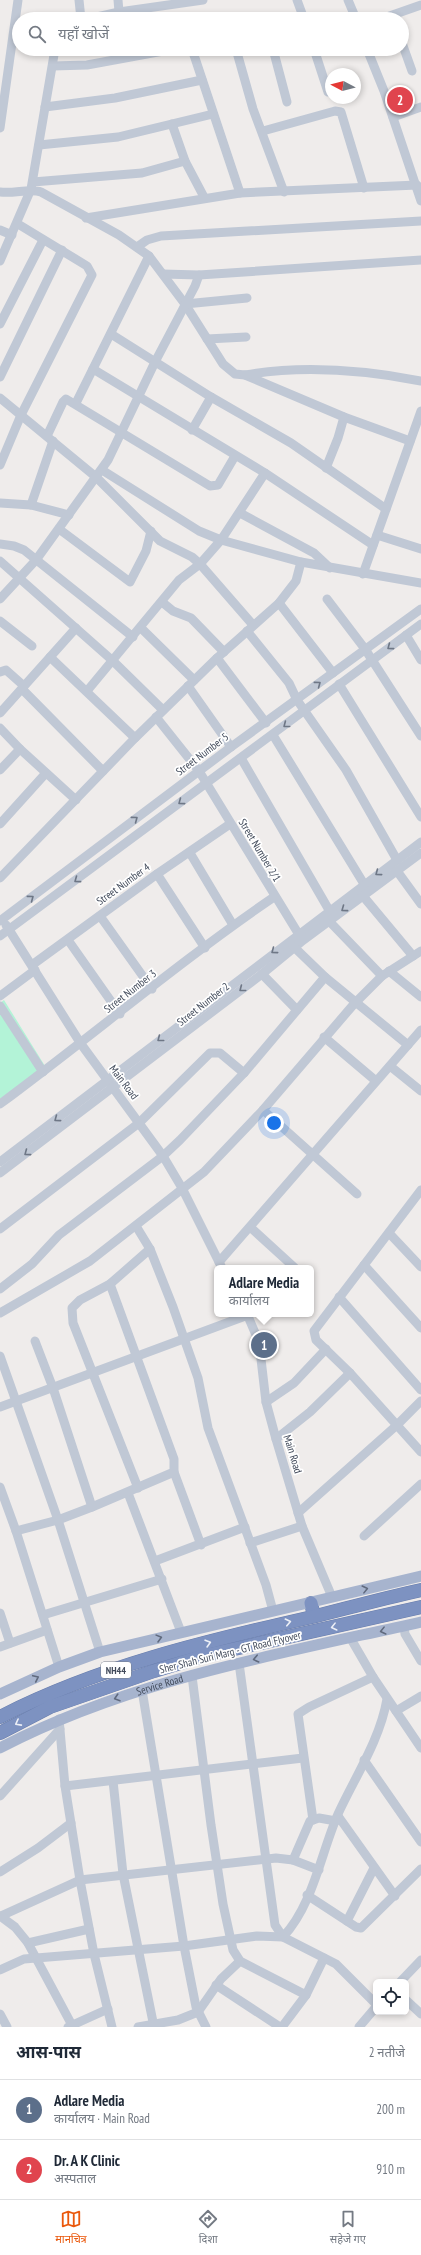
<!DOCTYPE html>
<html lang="hi">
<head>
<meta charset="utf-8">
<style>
	:root { --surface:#fff; --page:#f2f2f3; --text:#1f2937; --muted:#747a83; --line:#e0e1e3; --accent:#ea580c }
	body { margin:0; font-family:"PT Sans Narrow","Noto Sans Devanagari",sans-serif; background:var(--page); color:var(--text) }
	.controls { position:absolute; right:12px; bottom:12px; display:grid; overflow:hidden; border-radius:6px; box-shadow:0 2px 6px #0003 }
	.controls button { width:36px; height:36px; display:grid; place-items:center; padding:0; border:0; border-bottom:1px solid var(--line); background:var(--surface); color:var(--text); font:20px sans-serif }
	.compass { position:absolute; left:325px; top:68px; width:36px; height:36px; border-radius:50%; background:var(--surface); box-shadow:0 2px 6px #0003; rotate:277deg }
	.you { position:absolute; left:274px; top:1123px; width:14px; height:14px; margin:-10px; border:3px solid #fff; border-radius:50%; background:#1a73e8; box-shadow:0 0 0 6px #1a73e833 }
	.badge { display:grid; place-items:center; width:26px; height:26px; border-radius:50%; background:var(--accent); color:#fff; font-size:13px; font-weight:700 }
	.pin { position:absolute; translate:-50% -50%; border:2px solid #fff; box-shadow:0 1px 4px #0006 }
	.popup { position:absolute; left:214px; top:1265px; width:100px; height:52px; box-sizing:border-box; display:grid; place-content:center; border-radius:6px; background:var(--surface); filter:drop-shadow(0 1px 3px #0005); font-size:13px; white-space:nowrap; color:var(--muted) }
	.popup b { font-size:15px; color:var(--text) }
	.popup::after { content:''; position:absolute; left:50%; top:100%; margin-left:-8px; border:8px solid transparent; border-top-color:var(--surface) }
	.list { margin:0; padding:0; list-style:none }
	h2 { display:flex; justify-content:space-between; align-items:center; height:52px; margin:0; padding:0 16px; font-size:17px }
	h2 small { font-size:13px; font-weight:400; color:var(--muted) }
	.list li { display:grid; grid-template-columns:26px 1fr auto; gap:12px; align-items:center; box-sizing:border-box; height:60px; padding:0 16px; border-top:1px solid var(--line) }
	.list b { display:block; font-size:15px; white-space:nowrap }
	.list p { margin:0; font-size:13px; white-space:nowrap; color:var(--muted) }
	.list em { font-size:13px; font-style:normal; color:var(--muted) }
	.icon { flex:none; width:22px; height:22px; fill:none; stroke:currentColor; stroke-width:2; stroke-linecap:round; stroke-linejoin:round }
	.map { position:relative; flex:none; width:421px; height:2027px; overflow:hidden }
	.search { position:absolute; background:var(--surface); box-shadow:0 2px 6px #0003; left:12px; right:12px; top:12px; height:44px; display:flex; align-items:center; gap:10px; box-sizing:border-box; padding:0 14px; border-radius:22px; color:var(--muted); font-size:15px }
	.sheet { height:172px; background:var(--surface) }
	nav { display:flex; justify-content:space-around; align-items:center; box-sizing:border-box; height:56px; border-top:1px solid var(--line); background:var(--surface); font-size:11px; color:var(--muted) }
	nav a { display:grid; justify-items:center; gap:2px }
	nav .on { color:var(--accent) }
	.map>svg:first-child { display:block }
	.green { fill:#b3f3d7 }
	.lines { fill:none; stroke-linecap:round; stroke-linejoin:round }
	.highway-casing { stroke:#687dac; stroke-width:14 }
	.minor { stroke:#c0c8d5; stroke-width:9 }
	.major { stroke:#a7b4ce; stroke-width:11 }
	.highway { stroke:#7d92c1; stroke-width:13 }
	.oneway { stroke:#6e7786 }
	.oneway2 { stroke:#606a7e }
	.oneway3 { stroke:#eceff6 }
	.labels { text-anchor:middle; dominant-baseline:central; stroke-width:3.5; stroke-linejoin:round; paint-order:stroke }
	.shield { fill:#fff; stroke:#7b818c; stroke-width:1 }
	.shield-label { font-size:10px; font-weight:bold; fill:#424b5b }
	.street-label { font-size:11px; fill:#424b5b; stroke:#fff }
</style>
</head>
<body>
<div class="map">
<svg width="421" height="2027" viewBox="0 0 421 2027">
	<rect width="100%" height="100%" fill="#efeceb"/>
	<path class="green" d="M4 1000 45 1066 0 1099V1003Z"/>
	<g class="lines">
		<defs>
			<g id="highway">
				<path d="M311 1603 314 1616"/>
				<path d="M0 1717C97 1667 206 1641 312 1617 348 1608 384 1598 421 1590"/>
				<path d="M0 1733 50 1707 154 1671 203 1656 421 1607"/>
			</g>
		</defs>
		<use href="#highway" class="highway-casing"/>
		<g class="minor">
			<path d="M79 0 81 19"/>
			<path d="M118 0 119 12"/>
			<path d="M297 0 304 19"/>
			<path d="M348 0 356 19"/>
			<path d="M88 19 119 12 203 0"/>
			<path d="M381 19 421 5"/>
			<path d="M402 43 412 71"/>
			<path d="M192 49 240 193"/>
			<path d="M236 49 253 109 284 192"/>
			<path d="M273 49 287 102"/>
			<path d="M314 49 328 92"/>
			<path d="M367 49 384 91 421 201"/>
			<path d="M53 66 87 65 174 49"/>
			<path d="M45 107 115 98 202 80"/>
			<path d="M393 117 421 107"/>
			<path d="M172 124 185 161 204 197"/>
			<path d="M0 128 18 0"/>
			<path d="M263 131 335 111 341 112 364 188"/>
			<path d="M39 145 118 137 213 114"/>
			<path d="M33 182 142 173 185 161"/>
			<path d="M0 192C14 194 30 188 41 192L119 235 149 256 185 304 223 364 235 374 245 375 344 417 410 441"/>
			<path d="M86 218 240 193 417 185"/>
			<path d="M0 230 12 235"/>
			<path d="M137 247 147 240 161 236 421 221"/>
			<path d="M0 261 31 189 55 49"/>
			<path d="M163 274 199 275 421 260"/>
			<path d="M185 304 247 298"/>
			<path d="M0 324 43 240"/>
			<path d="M111 334 211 397 291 443 386 509"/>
			<path d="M207 339 246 337"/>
			<path d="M93 369 265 473 373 545"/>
			<path d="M245 375C302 365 364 370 421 381"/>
			<path d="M0 377 62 250"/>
			<path d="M0 398 96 477 160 541 192 557 200 564 253 625"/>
			<path d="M76 403 149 256"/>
			<path d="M192 430 211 397"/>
			<path d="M47 436 63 402 66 399 210 486 218 485 235 456"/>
			<path d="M0 465 21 415 92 275 87 266 18 224"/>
			<path d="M326 468 338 438 344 417"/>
			<path d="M102 470 199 531 221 540 301 562 421 583"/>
			<path d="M0 503 31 505 69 515"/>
			<path d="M31 505 53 441"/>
			<path d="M240 513 314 553 330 568"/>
			<path d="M59 529 130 582 146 551 151 531"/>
			<path d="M377 535 421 549"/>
			<path d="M0 544 14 546 24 550 133 637"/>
			<path d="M0 561 113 661 163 710"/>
			<path d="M363 574 421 411"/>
			<path d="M0 599 36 560 108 460 155 362 195 286 199 275"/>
			<path d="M327 599 365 649 421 736"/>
			<path d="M162 602 173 611 191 618 224 652"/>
			<path d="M279 603 333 673"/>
			<path d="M0 621 32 646"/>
			<path d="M141 628 194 680"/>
			<path d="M247 631 289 683 297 700 346 770 397 860"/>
			<path d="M406 635 421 660"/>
			<path d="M217 658 266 723"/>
			<path d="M0 672 6 670 24 686"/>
			<path d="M339 684 421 817"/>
			<path d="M188 686 231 747"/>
			<path d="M22 689 103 771"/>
			<path d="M87 691 179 580 200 564 221 540 265 473"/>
			<path d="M0 713 76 628"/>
			<path d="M156 717 199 771 301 938"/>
			<path d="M0 728 20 749"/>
			<path d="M273 735 364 884"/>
			<path d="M135 738 217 658 279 603 296 581 301 562"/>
			<path d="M241 758 329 910"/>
			<path d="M0 770 20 749 76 800"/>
			<path d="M0 824 46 773"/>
			<path d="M190 853 233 925"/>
			<path d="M397 871 421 904"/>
			<path d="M157 874 205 948"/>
			<path d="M0 878 135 738 50 657"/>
			<path d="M363 896 413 956"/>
			<path d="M100 916 152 989"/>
			<path d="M0 921 231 747 421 609"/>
			<path d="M329 921 382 976"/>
			<path d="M6 925 81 1044 163 1156 182 1188 222 1268"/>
			<path d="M0 936 421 624"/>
			<path d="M68 940 120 1014"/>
			<path d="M32 965 157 874 230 824"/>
			<path d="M389 971 421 997"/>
			<path d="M262 974 297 1010"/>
			<path d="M325 977 408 1045"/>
			<path d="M0 996 35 970"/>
			<path d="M0 1006 43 1072"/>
			<path d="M324 1037 376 1081"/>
			<path d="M390 1066 421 1091"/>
			<path d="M0 1104C92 1036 180 961 274 897"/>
			<path d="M263 1110 357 1194"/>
			<path d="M0 1162 421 842"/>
			<path d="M0 1173 262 974 301 942 421 853"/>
			<path d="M421 1190 314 1331 316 1340 350 1373 421 1452"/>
			<path d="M136 1226 150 1249 173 1307 198 1378 208 1428 266 1585 273 1611"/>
			<path d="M250 1227 295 1268"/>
			<path d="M0 1229 139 1123 210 1053H220L244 1073"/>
			<path d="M389 1233 421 1267"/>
			<path d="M219 1262 421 1030"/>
			<path d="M364 1265 421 1328"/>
			<path d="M0 1289 32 1264 59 1235 163 1156 180 1140 244 1073 325 977 294 947"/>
			<path d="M339 1297 421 1390"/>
			<path d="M0 1313 90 1261 204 1172 263 1110 354 1004 382 976 421 951"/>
			<path d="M247 1314 259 1342 266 1402 276 1439 302 1526 332 1597"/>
			<path d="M35 1341 53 1388 92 1507"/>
			<path d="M0 1356 58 1520 100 1652"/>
			<path d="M266 1402 294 1383 326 1349"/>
			<path d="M0 1407 248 1315"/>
			<path d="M276 1439 310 1412 350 1373"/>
			<path d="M174 1472 201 1545"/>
			<path d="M0 1487 16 1531 59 1667"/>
			<path d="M138 1488 73 1323 72 1308 80 1300 110 1284 150 1249"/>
			<path d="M128 1493 181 1632"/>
			<path d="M298 1513 397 1425 421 1401"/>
			<path d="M16 1531 58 1520 92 1507 174 1472V1459L110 1284"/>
			<path d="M364 1536 421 1484"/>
			<path d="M250 1543 302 1526"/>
			<path d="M155 1561 245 1527"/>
			<path d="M0 1613 10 1643"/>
			<path d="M43 1615 162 1579"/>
			<path d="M404 1626 405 1634 421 1661"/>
			<path d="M351 1639 373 1677 421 1748"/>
			<path d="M0 1647 47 1630"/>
			<path d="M239 1663 275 1925 283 1937C313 1905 321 1853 338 1814 355 1777 380 1740 387 1699"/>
			<path d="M192 1676 211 1825 223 1904 233 1950 240 1961 306 1995 282 2027"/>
			<path d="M142 1690 184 1946 196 2007 206 2027"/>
			<path d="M396 1711 421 1696"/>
			<path d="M59 1719 65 1786 80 1880 276 1858 293 1860 319 1870"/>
			<path d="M364 1760 421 1842"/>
			<path d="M113 1781 123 1874 154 2027"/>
			<path d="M65 1786 303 1758"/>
			<path d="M0 1796 60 1729"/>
			<path d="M338 1816 395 1896"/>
			<path d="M313 1820 298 1714 309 1707 373 1677"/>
			<path d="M293 1860 310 1821 319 1818 336 1821"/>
			<path d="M0 1872 38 1848 71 1823"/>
			<path d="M307 1895 356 1927 361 1928 421 1869"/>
			<path d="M0 1916 15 1927 28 1943 73 2027"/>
			<path d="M1 1916 80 1880 94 1954 112 2027"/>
			<path d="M347 1921 374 1868"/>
			<path d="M28 1943 89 1929"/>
			<path d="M0 1970 24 1959 184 1946 257 1936 283 1937 336 1964 376 2004"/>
			<path d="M400 1982 421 1960"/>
			<path d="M216 1985 280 2027"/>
			<path d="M306 1995 324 1958"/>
			<path d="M406 2000 421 2014"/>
			<path d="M0 2014 7 2027"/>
			<path d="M68 2027 108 2009"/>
			<path d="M138 2027 178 2020 198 2012 221 1979 240 1961"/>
			<path d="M359 2027 376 2007"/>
		</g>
		<g class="major">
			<path d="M0 1694 59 1667 100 1652 421 1576"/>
			<path id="s1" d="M0 1748C130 1680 279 1654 421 1622"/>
		</g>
		<use href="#highway" class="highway"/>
	</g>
	<defs><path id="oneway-chevron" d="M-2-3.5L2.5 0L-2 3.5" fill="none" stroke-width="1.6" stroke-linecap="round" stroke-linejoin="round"/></defs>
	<g class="oneway">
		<use href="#oneway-chevron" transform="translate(390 647) rotate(143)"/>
		<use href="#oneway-chevron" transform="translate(318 684) rotate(-37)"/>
		<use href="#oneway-chevron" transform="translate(286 725) rotate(142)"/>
		<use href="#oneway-chevron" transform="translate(181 802) rotate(143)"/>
		<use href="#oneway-chevron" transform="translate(135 819) rotate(-37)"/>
		<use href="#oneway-chevron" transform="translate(378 873) rotate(143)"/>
		<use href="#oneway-chevron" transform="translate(77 880) rotate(144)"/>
		<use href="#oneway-chevron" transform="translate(31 898) rotate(-37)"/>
		<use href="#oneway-chevron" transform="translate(344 909) rotate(144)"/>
		<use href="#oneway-chevron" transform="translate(274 951) rotate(143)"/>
		<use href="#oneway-chevron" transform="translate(242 989) rotate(142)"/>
		<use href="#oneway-chevron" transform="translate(160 1039) rotate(142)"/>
		<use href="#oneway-chevron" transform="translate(57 1119) rotate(143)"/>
		<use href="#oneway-chevron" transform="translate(27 1153) rotate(143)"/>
	</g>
	<g class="oneway2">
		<use href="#oneway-chevron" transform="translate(365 1589) rotate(-14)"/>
		<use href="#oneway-chevron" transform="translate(383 1631) rotate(166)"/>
		<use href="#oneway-chevron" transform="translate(159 1638) rotate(-15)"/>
		<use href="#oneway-chevron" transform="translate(256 1659) rotate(167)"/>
		<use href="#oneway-chevron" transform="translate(36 1678) rotate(-25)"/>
		<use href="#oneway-chevron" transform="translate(117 1698) rotate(162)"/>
	</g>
	<g class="oneway3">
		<use href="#oneway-chevron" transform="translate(288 1622) rotate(-13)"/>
		<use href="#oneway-chevron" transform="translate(334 1627) rotate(166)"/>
		<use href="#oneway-chevron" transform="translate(208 1643) rotate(-16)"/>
		<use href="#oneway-chevron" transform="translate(18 1723) rotate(152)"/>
	</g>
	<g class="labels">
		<rect class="shield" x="101" y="1662" width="30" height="16" rx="3"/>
		<g class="shield-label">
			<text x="116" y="1670">NH44</text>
		</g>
		<g class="street-label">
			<text transform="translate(202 754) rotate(-37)">Street Number 5</text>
			<text transform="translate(260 850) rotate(59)">Street Number 2/1</text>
			<text transform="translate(123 884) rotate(-36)">Street Number 4</text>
			<text transform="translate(130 991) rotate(-38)">Street Number 3</text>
			<text transform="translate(203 1004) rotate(-38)">Street Number 2</text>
			<text transform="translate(124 1082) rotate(53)">Main Road</text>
			<text transform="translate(293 1454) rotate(73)">Main Road</text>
			<text transform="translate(230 1652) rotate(-14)">Sher Shah Suri Marg - GT Road Flyover</text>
			<text stroke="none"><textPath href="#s1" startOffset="172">Service Road</textPath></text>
		</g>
	</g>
</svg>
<div class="controls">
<button><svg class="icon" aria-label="locate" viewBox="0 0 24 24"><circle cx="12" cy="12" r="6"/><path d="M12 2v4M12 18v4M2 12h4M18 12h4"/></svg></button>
</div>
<svg class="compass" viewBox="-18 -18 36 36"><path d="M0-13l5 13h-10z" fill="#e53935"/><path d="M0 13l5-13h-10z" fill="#747a83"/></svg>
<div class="you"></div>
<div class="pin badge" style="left:264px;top:1345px;background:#5c6f8a">1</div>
<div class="popup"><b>Adlare Media</b>कार्यालय</div>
<div class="pin badge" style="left:400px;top:100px;background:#e0444e">2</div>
<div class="search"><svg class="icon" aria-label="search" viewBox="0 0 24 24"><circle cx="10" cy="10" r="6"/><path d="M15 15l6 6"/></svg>यहाँ खोजें</div>
</div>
<section class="sheet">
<h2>आस-पास<small>2 नतीजे</small></h2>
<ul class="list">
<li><span class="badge" style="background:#5c6f8a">1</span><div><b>Adlare Media</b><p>कार्यालय · Main Road</p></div><em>200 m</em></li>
<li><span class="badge" style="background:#e0444e">2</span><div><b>Dr. A K Clinic</b><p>अस्पताल</p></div><em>910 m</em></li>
</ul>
</section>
<nav>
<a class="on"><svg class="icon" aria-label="map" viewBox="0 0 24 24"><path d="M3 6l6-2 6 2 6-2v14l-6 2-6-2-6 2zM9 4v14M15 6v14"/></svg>मानचित्र</a>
<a><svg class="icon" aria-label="directions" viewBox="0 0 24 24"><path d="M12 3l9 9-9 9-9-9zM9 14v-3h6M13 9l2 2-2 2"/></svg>दिशा</a>
<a><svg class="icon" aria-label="saved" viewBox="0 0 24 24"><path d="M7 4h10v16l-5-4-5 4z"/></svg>सहेजे गए</a>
</nav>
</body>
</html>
